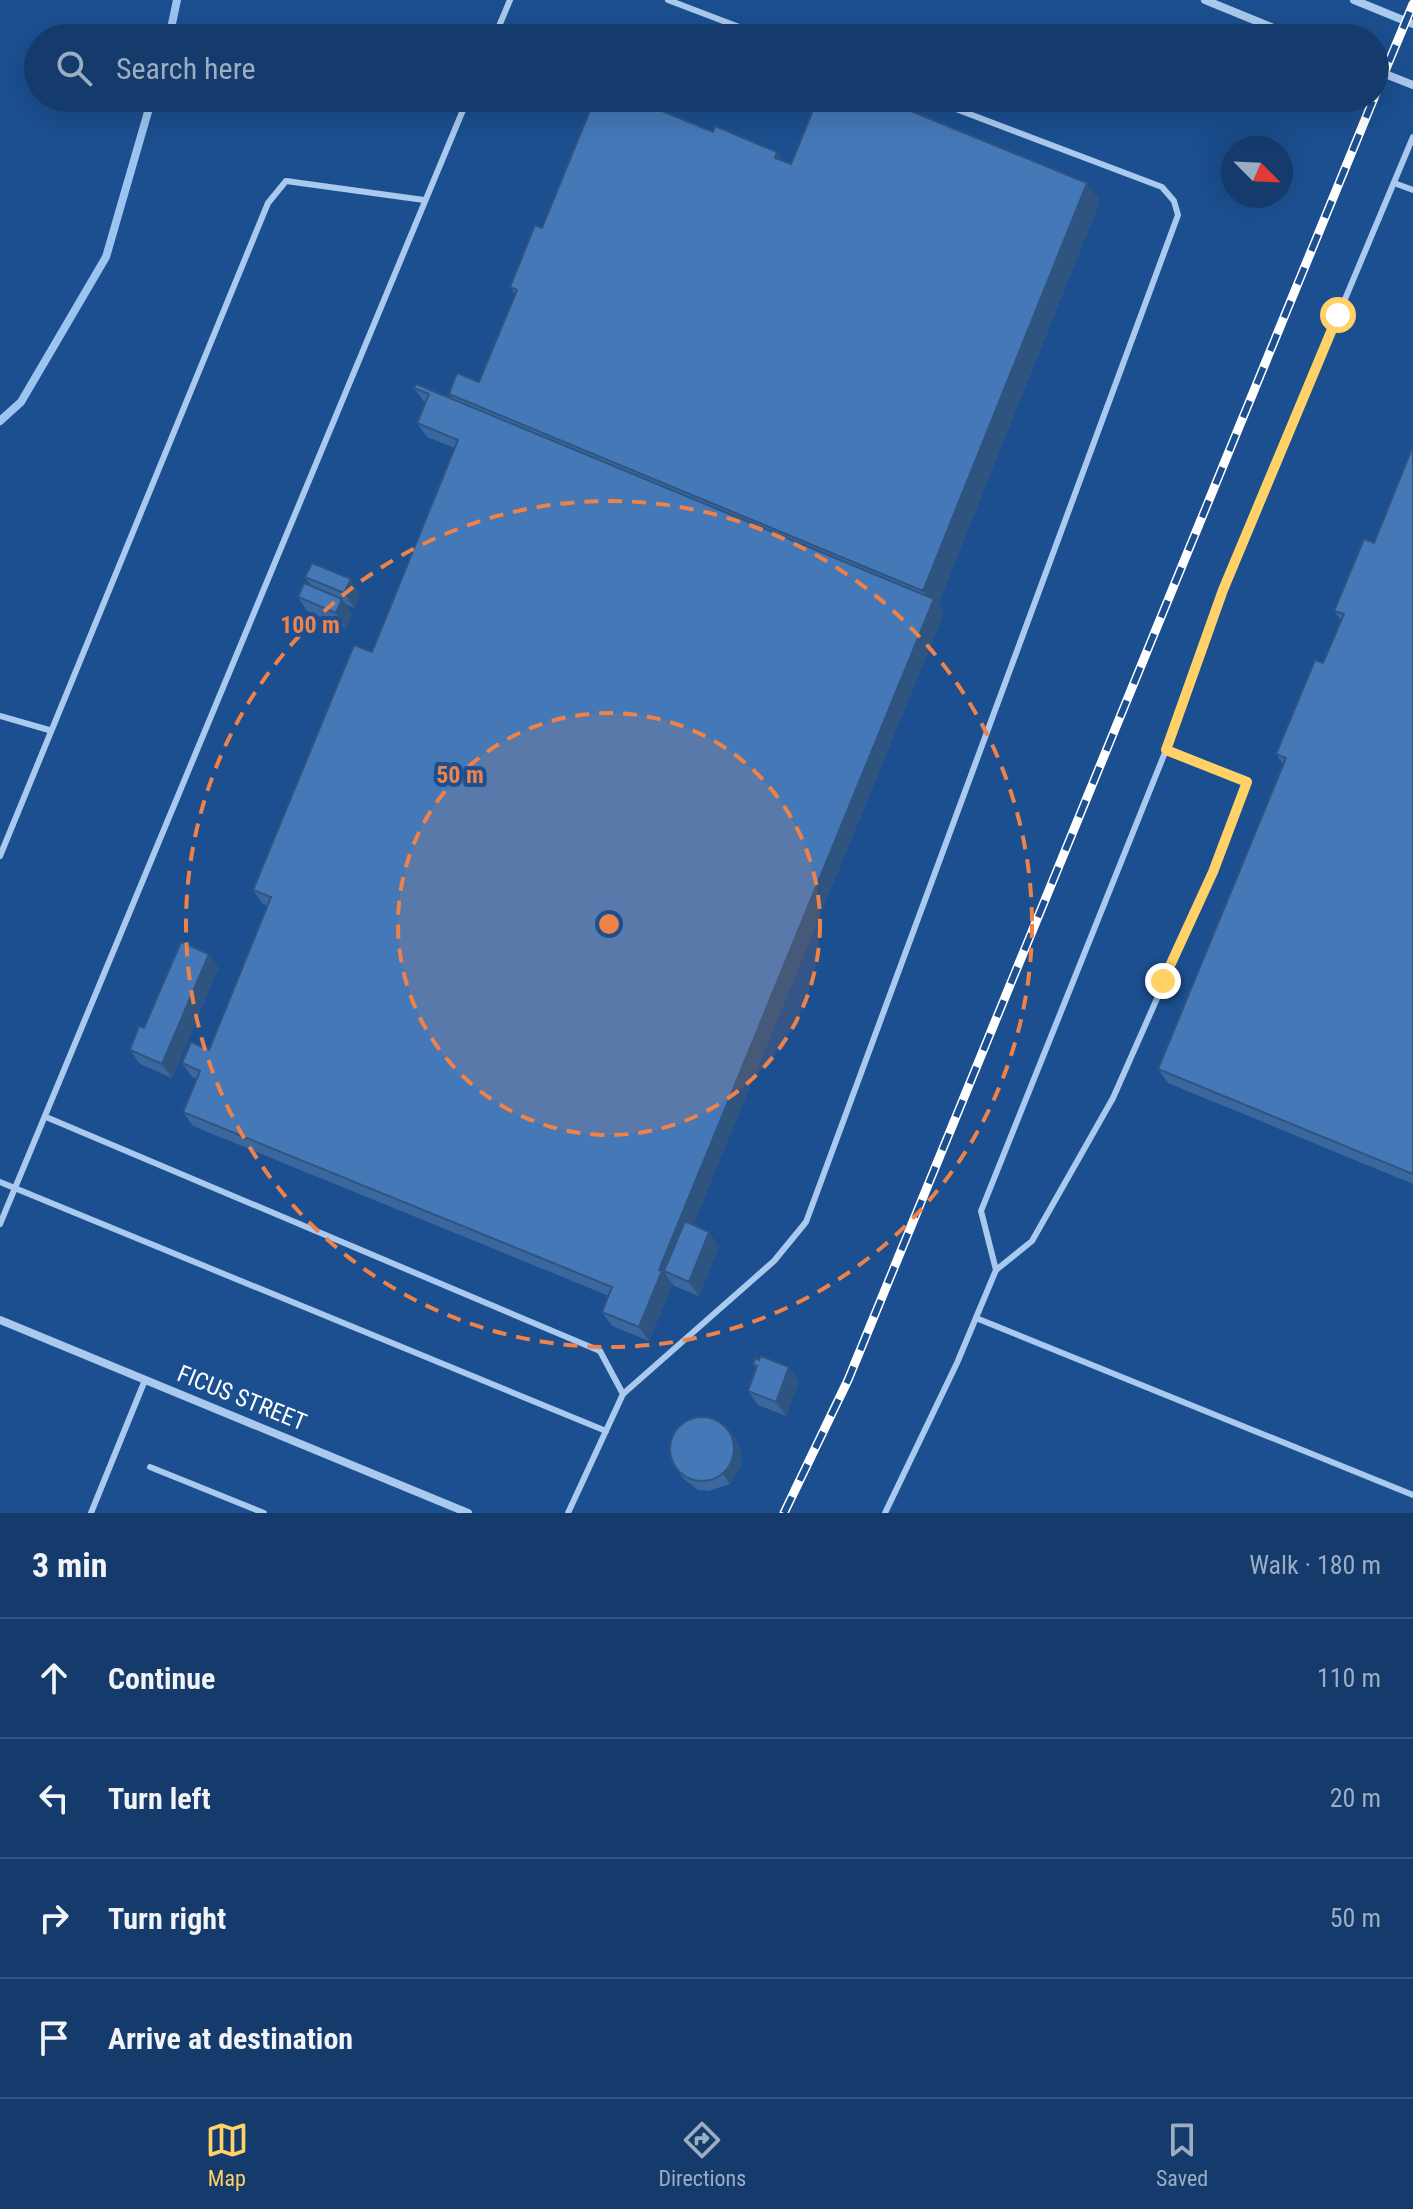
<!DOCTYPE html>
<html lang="en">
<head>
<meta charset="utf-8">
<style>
	:root { --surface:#143b6b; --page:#1d4271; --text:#f1f3f6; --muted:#9dadc1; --line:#33557e; --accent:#ffd166 }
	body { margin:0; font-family:"Roboto Condensed",sans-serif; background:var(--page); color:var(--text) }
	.compass { position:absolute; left:1221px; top:136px; width:72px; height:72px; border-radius:50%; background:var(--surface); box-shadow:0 8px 32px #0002; rotate:114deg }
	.stop { position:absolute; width:24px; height:24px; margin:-18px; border:6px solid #ffd166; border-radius:50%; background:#fff }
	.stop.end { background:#ffd166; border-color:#fff; box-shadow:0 2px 8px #0008 }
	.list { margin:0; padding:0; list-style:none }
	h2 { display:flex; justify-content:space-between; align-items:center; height:104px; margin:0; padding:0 32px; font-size:34px }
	h2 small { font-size:26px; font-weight:400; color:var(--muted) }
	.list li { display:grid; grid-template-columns:52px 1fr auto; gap:24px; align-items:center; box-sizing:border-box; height:120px; padding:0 32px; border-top:2px solid var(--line) }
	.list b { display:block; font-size:30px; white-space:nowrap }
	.list em { font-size:26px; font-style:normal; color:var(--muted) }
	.icon { flex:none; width:44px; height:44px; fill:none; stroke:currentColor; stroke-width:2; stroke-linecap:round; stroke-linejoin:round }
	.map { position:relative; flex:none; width:1413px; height:1513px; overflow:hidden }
	.search { position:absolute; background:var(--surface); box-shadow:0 8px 32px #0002; left:24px; right:24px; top:24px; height:88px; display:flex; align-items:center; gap:20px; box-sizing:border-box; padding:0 28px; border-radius:44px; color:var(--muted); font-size:30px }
	.sheet { height:584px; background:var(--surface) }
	nav { display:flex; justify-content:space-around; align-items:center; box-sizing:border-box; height:112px; border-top:2px solid var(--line); background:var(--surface); font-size:22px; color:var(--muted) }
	nav a { display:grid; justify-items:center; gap:4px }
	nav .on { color:var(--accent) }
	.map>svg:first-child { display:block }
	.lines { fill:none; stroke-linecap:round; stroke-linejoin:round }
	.stream { stroke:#9cc4f0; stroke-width:8 }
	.service { stroke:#a9c9ee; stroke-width:6 }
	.minor { stroke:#a9c9ee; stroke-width:8 }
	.rail-casing { stroke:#fff; stroke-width:9 }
	.rail { stroke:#1b4f8f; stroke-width:6; stroke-dasharray:18; stroke-linecap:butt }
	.wall { fill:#3a679d }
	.shaded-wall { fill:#305480 }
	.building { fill:#4478b7; stroke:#305480; stroke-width:2 }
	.route { stroke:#ffd166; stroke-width:10 }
	.ring { fill:none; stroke:#ee8249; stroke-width:4; stroke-dasharray:14 10 }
	.labels { text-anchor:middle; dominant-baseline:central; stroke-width:8; stroke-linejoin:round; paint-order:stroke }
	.street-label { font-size:24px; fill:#fff; stroke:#1b4f8f }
	.centre { fill:#ee8249; stroke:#1b4f8f; stroke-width:4 }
	.ring-label { font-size:24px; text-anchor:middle; font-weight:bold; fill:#ee8249; stroke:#1b4f8f; stroke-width:8; stroke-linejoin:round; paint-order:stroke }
</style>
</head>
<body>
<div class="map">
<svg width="1413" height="1513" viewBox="0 0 1413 1513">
	<rect width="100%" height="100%" fill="#1b4f8f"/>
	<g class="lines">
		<g class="stream">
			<path d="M169 38 177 0"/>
			<path d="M0 421 21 402 106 257 152 98"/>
		</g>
		<g class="service">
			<path d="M668 0 768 38"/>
			<path d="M494 38 510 0"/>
			<path d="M1394 183 1413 190"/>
			<path d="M0 716 49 730"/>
			<path d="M0 856 268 203 286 181 424 200"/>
			<path d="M46 1117 600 1351 623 1394"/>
			<path d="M0 1182 606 1431"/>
			<path d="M0 1224 468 98"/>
			<path d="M996 1270 981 1211 1166 750"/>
			<path d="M976 1318 1413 1495"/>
			<path d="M150 1467 264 1513"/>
			<path d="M91 1513 145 1380"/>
			<path d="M568 1513 623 1394 774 1261 806 1222 1178 215 1174 201 1162 187 927 98"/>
			<path d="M885 1513 957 1363 996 1270 1032 1241 1113 1098 1213 872 1247 782 1166 750 1223 590 1413 137"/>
		</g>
		<g class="minor">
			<path d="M1205 0 1298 38"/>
			<path d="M1354 0 1413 24"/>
			<path d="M1375 70 1413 85"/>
			<path d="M0 1320 468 1513"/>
		</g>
		<defs>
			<g id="rail">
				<path d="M1375 95 1413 4"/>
				<path d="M784 1513 848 1380 1374 98"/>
			</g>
		</defs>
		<use href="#rail" class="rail-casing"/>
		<use href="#rail" class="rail"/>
	</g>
	<g class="wall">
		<path d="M713 132 777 152 784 161 791 164 1100 201 938 604 944 613 693 1225 719 1246 699 1296 674 1286 670 1281V1282L672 1285 649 1341 612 1326 602 1312 609 1296 193 1126 183 1112 197 1079 192 1077 182 1063 209 1050 268 906 263 904 253 890 372 652 455 448 427 437 417 423 425 403 414 388 452 399 449 394 479 382 515 294 510 287 542 228Z"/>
		<path d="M1413 446V1184L1168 1083 1158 1069 1283 764 1276 754 1323 663 1341 620 1334 611 1374 543Z"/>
		<path d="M305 577 360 594 354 608 345 604 352 613 346 628 307 611 298 597 312 587Z"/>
		<path d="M209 954 218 968 172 1078 140 1064 130 1050 144 1028Z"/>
		<path d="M753 1365 799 1381 786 1416 758 1405 748 1391 756 1369Z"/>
		<path d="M735 1438 742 1453V1464L730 1484 709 1491 698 1490 684 1479 677 1470Z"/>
	</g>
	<g class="shaded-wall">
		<path d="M777 152 790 170 775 158Z"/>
		<path d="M1087 183 1100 201 938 604 944 613 673 1275 664 1271 672 1285 649 1341 639 1327 659 1270 932 604 923 591Z"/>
		<path d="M351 579 360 594 354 608 344 593Z"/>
		<path d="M342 599 352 613 346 628 336 613Z"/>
		<path d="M209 954 218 968 172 1078 162 1064Z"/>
		<path d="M709 1232 719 1246 699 1296 689 1282Z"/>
		<path d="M789 1367 799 1381 786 1416 776 1402Z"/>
		<path d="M728 1428 735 1438 742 1453V1464L730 1484 723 1474Z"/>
	</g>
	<g class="building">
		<path d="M595 98H630L713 132 715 126 777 152 775 158 791 164 818 98H879L1087 183 923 591 449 394 457 373 479 382 517 290 510 287 535 225 542 228Z"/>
		<path d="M416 384 934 599 659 1270 662 1271 639 1327 602 1312 612 1287 183 1112 200 1071 182 1063 191 1042 209 1050 271 897 253 890 354 645 372 652 458 440 417 423 429 394 414 388Z"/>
		<path d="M1413 446V1174L1158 1069 1286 758 1276 754 1315 660 1323 663 1344 614 1334 611 1364 539 1374 543Z"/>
		<path d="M312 563 351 579 344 593 305 577Z"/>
		<path d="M304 583 342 599 336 613 298 597Z"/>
		<path d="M181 942 209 954 162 1064 130 1050 139 1026 144 1028Z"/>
		<path d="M685 1221 709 1232 689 1282 664 1271Z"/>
		<path d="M761 1356 789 1367 776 1402 748 1391 757 1366 753 1365 755 1358 759 1360Z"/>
		<circle cx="702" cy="1449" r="32"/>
	</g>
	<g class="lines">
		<path class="route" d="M1163 981 1213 872 1247 782 1166 750 1223 590 1338 315"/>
	</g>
	<circle cx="609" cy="924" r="211" fill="#ee8249" fill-opacity=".12"/>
	<g class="ring">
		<circle cx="609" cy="924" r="211"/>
		<circle cx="609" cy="924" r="423"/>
	</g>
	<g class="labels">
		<g class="street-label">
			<text transform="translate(242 1398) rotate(22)">FICUS STREET</text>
		</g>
	</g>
	<circle cx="609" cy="924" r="12" class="centre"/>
	<g class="ring-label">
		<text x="310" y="633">100 m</text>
		<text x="460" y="783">50 m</text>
	</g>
</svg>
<svg class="compass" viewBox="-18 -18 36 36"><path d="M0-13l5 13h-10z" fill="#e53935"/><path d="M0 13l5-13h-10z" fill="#9dadc1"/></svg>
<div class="stop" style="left:1338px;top:315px"></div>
<div class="stop end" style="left:1163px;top:981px"></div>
<div class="search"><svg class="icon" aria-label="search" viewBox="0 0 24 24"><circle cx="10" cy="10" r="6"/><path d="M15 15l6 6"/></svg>Search here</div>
</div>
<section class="sheet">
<h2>3 min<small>Walk · 180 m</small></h2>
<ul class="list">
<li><svg class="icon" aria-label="ahead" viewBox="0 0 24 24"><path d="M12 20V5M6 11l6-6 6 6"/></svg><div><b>Continue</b></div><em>110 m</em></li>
<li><svg class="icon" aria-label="left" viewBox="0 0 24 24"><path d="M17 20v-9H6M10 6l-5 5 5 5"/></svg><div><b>Turn left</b></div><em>20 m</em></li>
<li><svg class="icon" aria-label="right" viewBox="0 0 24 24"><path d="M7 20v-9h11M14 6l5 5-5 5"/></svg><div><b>Turn right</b></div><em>50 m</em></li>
<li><svg class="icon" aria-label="arrive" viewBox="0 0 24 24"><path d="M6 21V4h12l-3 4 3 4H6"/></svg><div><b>Arrive at destination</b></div></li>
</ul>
</section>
<nav>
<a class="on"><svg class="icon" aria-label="map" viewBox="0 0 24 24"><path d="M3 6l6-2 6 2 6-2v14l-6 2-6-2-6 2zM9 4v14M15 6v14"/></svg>Map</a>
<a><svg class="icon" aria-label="directions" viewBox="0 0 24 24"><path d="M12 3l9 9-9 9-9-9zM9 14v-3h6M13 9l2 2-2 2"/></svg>Directions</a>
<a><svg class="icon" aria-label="saved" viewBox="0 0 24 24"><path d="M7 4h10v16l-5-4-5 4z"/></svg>Saved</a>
</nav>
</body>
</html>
